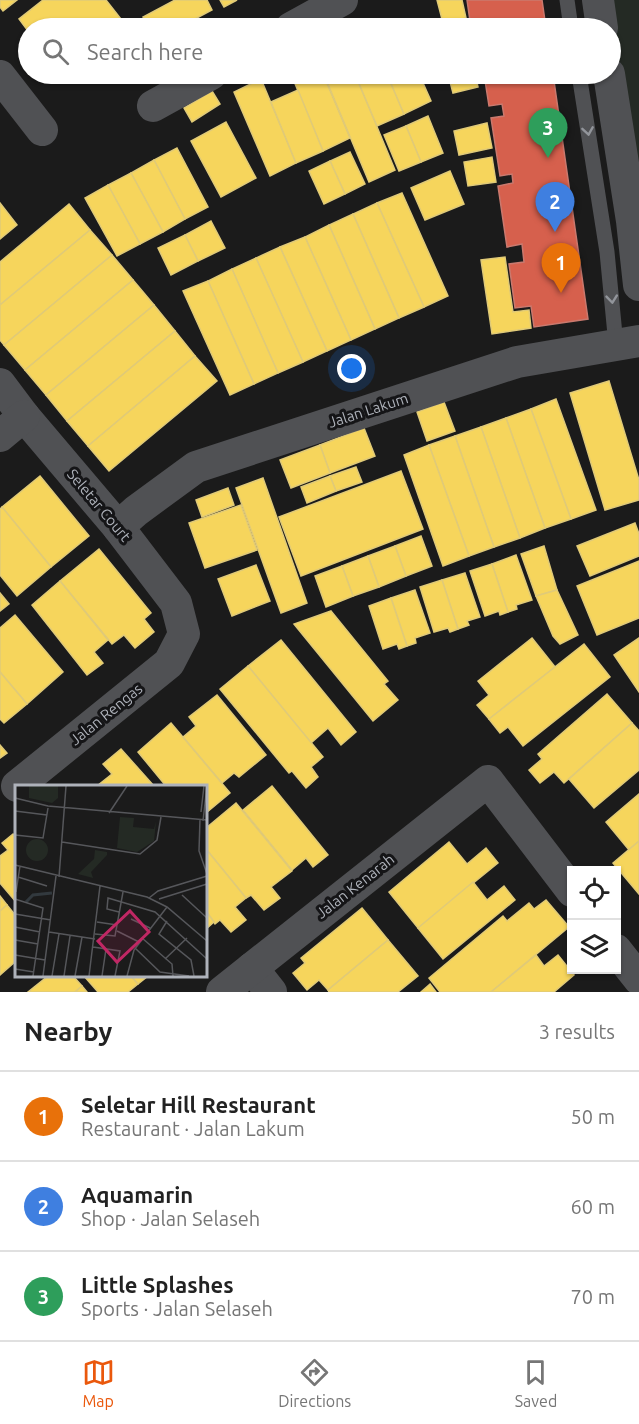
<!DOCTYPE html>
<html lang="en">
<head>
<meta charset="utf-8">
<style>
	:root { --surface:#fff; --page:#f2f2f2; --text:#222; --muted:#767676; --line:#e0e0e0; --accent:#ea580c }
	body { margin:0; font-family:Ubuntu,sans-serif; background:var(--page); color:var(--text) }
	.controls { position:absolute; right:18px; bottom:18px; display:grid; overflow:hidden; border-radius:0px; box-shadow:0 2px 4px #0004 }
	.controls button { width:54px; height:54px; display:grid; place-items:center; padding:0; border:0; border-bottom:2px solid var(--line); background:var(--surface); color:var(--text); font:30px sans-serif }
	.you { position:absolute; left:352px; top:369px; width:21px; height:21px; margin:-15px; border:4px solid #fff; border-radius:50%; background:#1a73e8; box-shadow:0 0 0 9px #1a73e833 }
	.badge { display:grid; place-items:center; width:39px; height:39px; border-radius:50%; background:var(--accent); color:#fff; font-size:20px; font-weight:700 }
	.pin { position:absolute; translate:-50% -50px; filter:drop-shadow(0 2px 3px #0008) }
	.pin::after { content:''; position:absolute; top:32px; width:21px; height:18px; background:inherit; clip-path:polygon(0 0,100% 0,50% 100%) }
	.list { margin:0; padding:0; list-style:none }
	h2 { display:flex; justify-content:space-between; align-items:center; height:78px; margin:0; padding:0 24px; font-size:26px }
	h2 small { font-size:20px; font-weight:400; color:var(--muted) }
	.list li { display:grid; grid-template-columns:39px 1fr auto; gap:18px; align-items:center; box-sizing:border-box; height:90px; padding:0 24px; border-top:2px solid var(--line) }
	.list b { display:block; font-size:22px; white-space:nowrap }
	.list p { margin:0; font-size:20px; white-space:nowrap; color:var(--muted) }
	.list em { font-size:20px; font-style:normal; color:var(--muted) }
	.icon { flex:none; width:33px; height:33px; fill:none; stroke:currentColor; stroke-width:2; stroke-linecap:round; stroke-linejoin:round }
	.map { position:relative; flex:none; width:639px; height:992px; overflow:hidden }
	.search { position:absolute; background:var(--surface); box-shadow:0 2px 4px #0004; left:18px; right:18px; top:18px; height:66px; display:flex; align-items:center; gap:15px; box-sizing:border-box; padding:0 21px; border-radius:33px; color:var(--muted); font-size:22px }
	.sheet { height:348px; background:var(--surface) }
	nav { display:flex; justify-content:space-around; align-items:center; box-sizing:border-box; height:84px; border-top:2px solid var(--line); background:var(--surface); font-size:16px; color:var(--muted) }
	nav a { display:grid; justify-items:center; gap:3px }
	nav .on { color:var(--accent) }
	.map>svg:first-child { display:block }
	.green { fill:#242a24 }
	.homes { fill:#f6d55c; stroke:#e0ca78; stroke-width:1.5 }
	.shops { fill:#d6604d; stroke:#ca796e; stroke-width:1.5 }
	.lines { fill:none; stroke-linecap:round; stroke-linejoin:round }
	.service { stroke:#505154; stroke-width:15 }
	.minor { stroke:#505154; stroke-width:32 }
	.oneway { stroke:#92959b }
	.labels { text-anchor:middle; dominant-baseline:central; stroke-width:6; stroke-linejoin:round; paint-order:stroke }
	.street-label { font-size:15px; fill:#aeb2ba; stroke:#151517 }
	.inset-river { fill:none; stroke:#32393e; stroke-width:3 }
	.inset-road { fill:none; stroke:#56575b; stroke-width:1.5 }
	.view { fill:#c02764; fill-opacity:0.15; stroke:#c02764; stroke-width:3 }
	.inset-edge { fill:none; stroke:#aeb2ba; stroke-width:3 }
</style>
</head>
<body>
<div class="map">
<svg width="639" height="992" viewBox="0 0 639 992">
	<rect width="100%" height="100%" fill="#1b1b1b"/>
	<path class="green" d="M605 0H639V214Z"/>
	<g class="homes">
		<path d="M0 0H17L3 11 0 7Z"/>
		<path d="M43 0H106L128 28H28V31L19 19Z"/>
		<path d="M175 0H207L212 10 178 28H149L143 17Z"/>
		<path d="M220 0H237L224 7Z"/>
		<path d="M437 0H462L466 18 443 23Z"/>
		<path d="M398 23 400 28H385Z"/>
		<path d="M291 74H323L350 138 323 151Z"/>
		<path d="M332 74H355L395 170 369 182 325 77Z"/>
		<path d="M355 74H387L404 114 377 126Z"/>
		<path d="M387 74H419L431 101 404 114Z"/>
		<path d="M448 74H475L478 87 453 93Z"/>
		<path d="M261 79 296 163 270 176 234 92Z"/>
		<path d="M298 90 323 151 296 163 271 102Z"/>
		<path d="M212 91 220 104 192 122 184 108Z"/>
		<path d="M428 116 443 153 421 162 406 126Z"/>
		<path d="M226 122 256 178 221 197 191 141Z"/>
		<path d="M487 123 492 148 459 155 454 131Z"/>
		<path d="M406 126 421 162 399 171 384 135Z"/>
		<path d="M177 148 208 207 185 219 154 160Z"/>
		<path d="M350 152 365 184 345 194 330 161Z"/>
		<path d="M492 157 496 182 468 186 464 162Z"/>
		<path d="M154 160 185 219 163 232 131 173Z"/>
		<path d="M330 161 345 194 324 204 309 171Z"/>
		<path d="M450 171 464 204 425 220 411 188Z"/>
		<path d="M131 173 163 232 140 244 108 185Z"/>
		<path d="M108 185 140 244 117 256 85 198Z"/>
		<path d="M402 193 448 296 424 307 377 203Z"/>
		<path d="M0 203 17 225 0 239Z"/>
		<path d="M377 203 424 307 399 318 353 214Z"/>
		<path d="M69 204 90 230 0 305V262Z"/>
		<path d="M353 214 399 318 375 329 329 225Z"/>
		<path d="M211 221 225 248 198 261 185 235Z"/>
		<path d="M329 225 375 329 351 340 305 237Z"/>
		<path d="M90 230 112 255 4 345 0 340V305Z"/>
		<path d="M185 235 198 261 171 275 158 248Z"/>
		<path d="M305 237 351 340 327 351 280 247Z"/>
		<path d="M280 247 327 351 303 362 256 258Z"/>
		<path d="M112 255 133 280 25 370 4 345Z"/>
		<path d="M505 257 513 312 529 310 531 328 492 334 481 260Z"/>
		<path d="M256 258 303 362 278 373 232 269Z"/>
		<path d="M232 269 278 373 254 384 208 281Z"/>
		<path d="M133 280 154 305 46 395 25 370Z"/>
		<path d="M208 281 254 384 230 395 183 291Z"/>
		<path d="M154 305 175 331 67 421 46 395Z"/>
		<path d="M175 331 195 356 88 446 67 421Z"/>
		<path d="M195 356 217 381 109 471 88 446Z"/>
		<path d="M609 381 639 480V500L605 510 570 393Z"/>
		<path d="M556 399 596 510 571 519 531 409Z"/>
		<path d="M444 402 455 431 427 441 417 412Z"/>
		<path d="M531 409 571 519 545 528 506 418Z"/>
		<path d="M506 418 545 528 520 538 481 427Z"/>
		<path d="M481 427 520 538 494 547 455 436Z"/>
		<path d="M364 428 375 456 330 473 320 445Z"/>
		<path d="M455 436 494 547 469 556 429 445Z"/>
		<path d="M320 445 330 473 291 488 280 460Z"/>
		<path d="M429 445 469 556 443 566 404 455Z"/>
		<path d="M356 467 362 482 336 491 330 476Z"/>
		<path d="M401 471 423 529 301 576 279 517Z"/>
		<path d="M40 476 89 536 51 567 2 507Z"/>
		<path d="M330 476 336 491 307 503 301 487Z"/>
		<path d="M263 478 307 603 281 613 236 488Z"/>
		<path d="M228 488 234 505 202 517 196 500Z"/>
		<path d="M241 505 257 550 205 568 189 523Z"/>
		<path d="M2 507 51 567 17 596 0 575V509Z"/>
		<path d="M635 523 639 534V556L590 576 577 546Z"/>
		<path d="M421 536 432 566 406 576 395 546Z"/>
		<path d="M395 546 406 576 379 587 368 556Z"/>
		<path d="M544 546 557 590 536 596 521 554Z"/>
		<path d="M99 549 151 613 144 619 154 632 135 648 124 635 112 644 60 581Z"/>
		<path d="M516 555 532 600 516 605 517 609 508 612 492 564Z"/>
		<path d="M368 556 379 587 353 596 342 566Z"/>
		<path d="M639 561V618L597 635 577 586Z"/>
		<path d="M492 564 508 612 500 615 499 611 485 616 470 571Z"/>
		<path d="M256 565 270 601 232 616 218 579Z"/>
		<path d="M342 566 353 596 326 607 315 576Z"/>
		<path d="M465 573 480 617 467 621 469 625 458 629 442 580Z"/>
		<path d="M442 580 458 629 450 632 448 628 434 632 420 587Z"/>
		<path d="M60 581 108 640 94 652 103 663 87 675 32 605Z"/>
		<path d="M415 590 430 633 415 638 416 643 407 646 391 598Z"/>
		<path d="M557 590 578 635 560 644 553 636 536 596Z"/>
		<path d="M0 593 9 604 0 611Z"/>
		<path d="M391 598 407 646 399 649 397 644 383 649 369 606Z"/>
		<path d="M331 611 388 681 384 684 398 700 373 721 294 624Z"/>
		<path d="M15 615 63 672 27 704 0 672V628Z"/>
		<path d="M532 638 555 667 489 719 477 705 489 695 478 681Z"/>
		<path d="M639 638V692L614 655Z"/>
		<path d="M281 640 356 732 341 745 328 728 311 743 248 666Z"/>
		<path d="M584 644 610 677 523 746 508 727 500 733 489 719Z"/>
		<path d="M248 666 323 757 311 767 318 777 306 788 292 771 289 773 220 689Z"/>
		<path d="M0 672 27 704 4 723 0 719Z"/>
		<path d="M607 694 632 723 564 783 554 772 540 783 529 770 542 759 538 754Z"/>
		<path d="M217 695 266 755 239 777 234 773 222 783 183 737 196 726 189 717Z"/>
		<path d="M171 723 230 793 206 813V786H166L138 752Z"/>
		<path d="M632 723 639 731V770L594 808 569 779Z"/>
		<path d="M0 745 7 753 0 758Z"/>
		<path d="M121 749 154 786H97L112 774 103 764Z"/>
		<path d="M272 786 328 855 313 867 306 858 292 870 243 810Z"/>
		<path d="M639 794V841L629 850 606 822Z"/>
		<path d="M236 803 292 871 271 887 280 898 264 910 251 895 246 898 206 849V828Z"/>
		<path d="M13 834 16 838V902L0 883V856L8 850 2 843Z"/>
		<path d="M639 841V894L613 863Z"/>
		<path d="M449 842 467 864 486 848 498 863 418 928 389 892Z"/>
		<path d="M206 849 246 898 235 907 246 920 231 932 220 920 215 924 206 911Z"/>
		<path d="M473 882 487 900 504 886 515 900 443 959 418 928Z"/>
		<path d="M0 896 7 905 0 911Z"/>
		<path d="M546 900 569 927 491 992H440L429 978 503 916 507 921 529 903 534 909Z"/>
		<path d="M7 905 16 916V961L0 975V911Z"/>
		<path d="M362 908 388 940 328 990 319 980 307 990 293 973 305 963 301 958Z"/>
		<path d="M206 911 214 922 206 929Z"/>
		<path d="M388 940 418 976 398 992H329L328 990Z"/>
		<path d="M536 955 544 966 558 955 574 975 554 992H491Z"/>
		<path d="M48 976H73L82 986 75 992H28Z"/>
		<path d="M84 976H131L138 984 128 992H98Z"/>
		<path d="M131 976H148L138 984Z"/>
		<path d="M430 984 436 992H421Z"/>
		<path d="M82 986 87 992H75Z"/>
	</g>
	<g class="shops">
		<path d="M467 0H542L546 28H446L445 25 470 21Z"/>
		<path d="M484 74H553L588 319 534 327 531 306 515 308 509 264 524 262 522 244 507 247 498 186 513 183 512 174 500 176 491 118 504 116 502 104 489 106Z"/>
	</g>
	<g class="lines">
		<g class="service">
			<path d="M567 0 571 28"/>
			<path d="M579 74 607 252 616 345"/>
		</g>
		<g class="minor">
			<path d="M598 0 602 28"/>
			<path d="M291 28 342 0"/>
			<path d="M609 74 632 221 639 285"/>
			<path d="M0 76 42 130"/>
			<path d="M153 106 211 74"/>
			<path d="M0 384 24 416 118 527 176 603 184 634 169 663 17 786"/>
			<path d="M0 436 24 416"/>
			<path d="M118 527 136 511 196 467 517 362 639 341"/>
			<path d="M616 950 639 979"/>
			<path d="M252 968 271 992"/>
			<path d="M222 992 488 781 572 891"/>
		</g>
	</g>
	<defs><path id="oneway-chevron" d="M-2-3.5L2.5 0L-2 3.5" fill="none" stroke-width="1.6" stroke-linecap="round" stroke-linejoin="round" transform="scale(1.5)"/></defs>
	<g class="oneway">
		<use href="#oneway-chevron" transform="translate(588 131) rotate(81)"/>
		<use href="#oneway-chevron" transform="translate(612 299) rotate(84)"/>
	</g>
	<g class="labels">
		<g class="street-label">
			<text transform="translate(368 410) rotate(-18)">Jalan Lakum</text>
			<text transform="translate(99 505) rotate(50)">Seletar Court</text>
			<text transform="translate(106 714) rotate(-39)">Jalan Rengas</text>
			<text transform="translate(355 886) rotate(-38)">Jalan Kenarah</text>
		</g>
	</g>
	<g transform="translate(15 785)">
		<rect width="192" height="192" fill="#1b1b1b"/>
		<path d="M14 1H43V13L37 18 14 13ZM105 32 119 33 118 42 139 44 141 36 139 56 122 67 102 63ZM11 65a11 11 0 1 1 22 0a11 11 0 1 1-22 0ZM80 65 92 67V70L76 87 78 93 63 89 79 74Z" fill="#242a24"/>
		<path class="inset-river" d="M11 117 18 110 37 108"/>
		<path class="inset-road" d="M0 13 33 21 192 35M0 26 32 30M186 27 189 1M94 28 112 1M185 34 184 66 192 89M188 36 192 1M0 50 28 53 33 23M47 57 125 69 142 55 146 32M0 80 132 112 152 122 192 156M3 92 32 101M44 92 51 1M1 107 5 81M167 110 192 133M134 113 143 106 192 91M0 114 28 123 18 191M144 114 192 99M104 127 92 124 93 113 140 127 192 174M0 129 36 135M116 134 135 143M152 136 144 149 176 175 179 191M82 137 102 140M0 142 25 147M102 146 124 157M34 147 80 154M80 149 100 151 108 107M127 153 157 179 158 191M0 155 23 159M78 162 105 166 100 191M120 163 145 187 174 191M0 170 30 175M150 174 172 153M0 184 19 187M28 191 41 91M37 191 44 149M49 191 55 151M60 191 67 152M74 191 85 101M87 191 91 164M112 191 119 165 152 122"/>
		<path class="view" d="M115 126 134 147 102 177 83 156Z"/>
		<rect width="192" height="192" class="inset-edge"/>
	</g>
</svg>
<div class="controls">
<button><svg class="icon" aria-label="locate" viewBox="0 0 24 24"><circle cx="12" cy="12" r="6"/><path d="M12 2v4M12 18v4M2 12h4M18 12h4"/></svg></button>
<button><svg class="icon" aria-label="layers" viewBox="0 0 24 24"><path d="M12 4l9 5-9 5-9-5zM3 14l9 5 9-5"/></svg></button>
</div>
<div class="you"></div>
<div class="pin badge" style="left:561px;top:293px;background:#e8710a">1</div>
<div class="pin badge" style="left:555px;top:232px;background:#3f7fe0">2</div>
<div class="pin badge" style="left:548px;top:158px;background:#2e9e5b">3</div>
<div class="search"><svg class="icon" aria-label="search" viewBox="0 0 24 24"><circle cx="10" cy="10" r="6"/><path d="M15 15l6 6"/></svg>Search here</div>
</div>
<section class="sheet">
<h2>Nearby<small>3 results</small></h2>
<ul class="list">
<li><span class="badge" style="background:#e8710a">1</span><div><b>Seletar Hill Restaurant</b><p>Restaurant · Jalan Lakum</p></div><em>50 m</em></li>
<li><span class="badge" style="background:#3f7fe0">2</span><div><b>Aquamarin</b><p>Shop · Jalan Selaseh</p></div><em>60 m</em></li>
<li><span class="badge" style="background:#2e9e5b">3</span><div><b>Little Splashes</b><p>Sports · Jalan Selaseh</p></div><em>70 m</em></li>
</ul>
</section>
<nav>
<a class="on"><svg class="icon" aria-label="map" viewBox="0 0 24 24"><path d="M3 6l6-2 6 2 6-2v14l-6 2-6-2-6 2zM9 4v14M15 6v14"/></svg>Map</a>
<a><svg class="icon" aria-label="directions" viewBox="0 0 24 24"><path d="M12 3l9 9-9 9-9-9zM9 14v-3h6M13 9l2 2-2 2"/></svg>Directions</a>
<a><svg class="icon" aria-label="saved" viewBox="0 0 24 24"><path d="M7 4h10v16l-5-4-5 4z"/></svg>Saved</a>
</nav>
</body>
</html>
